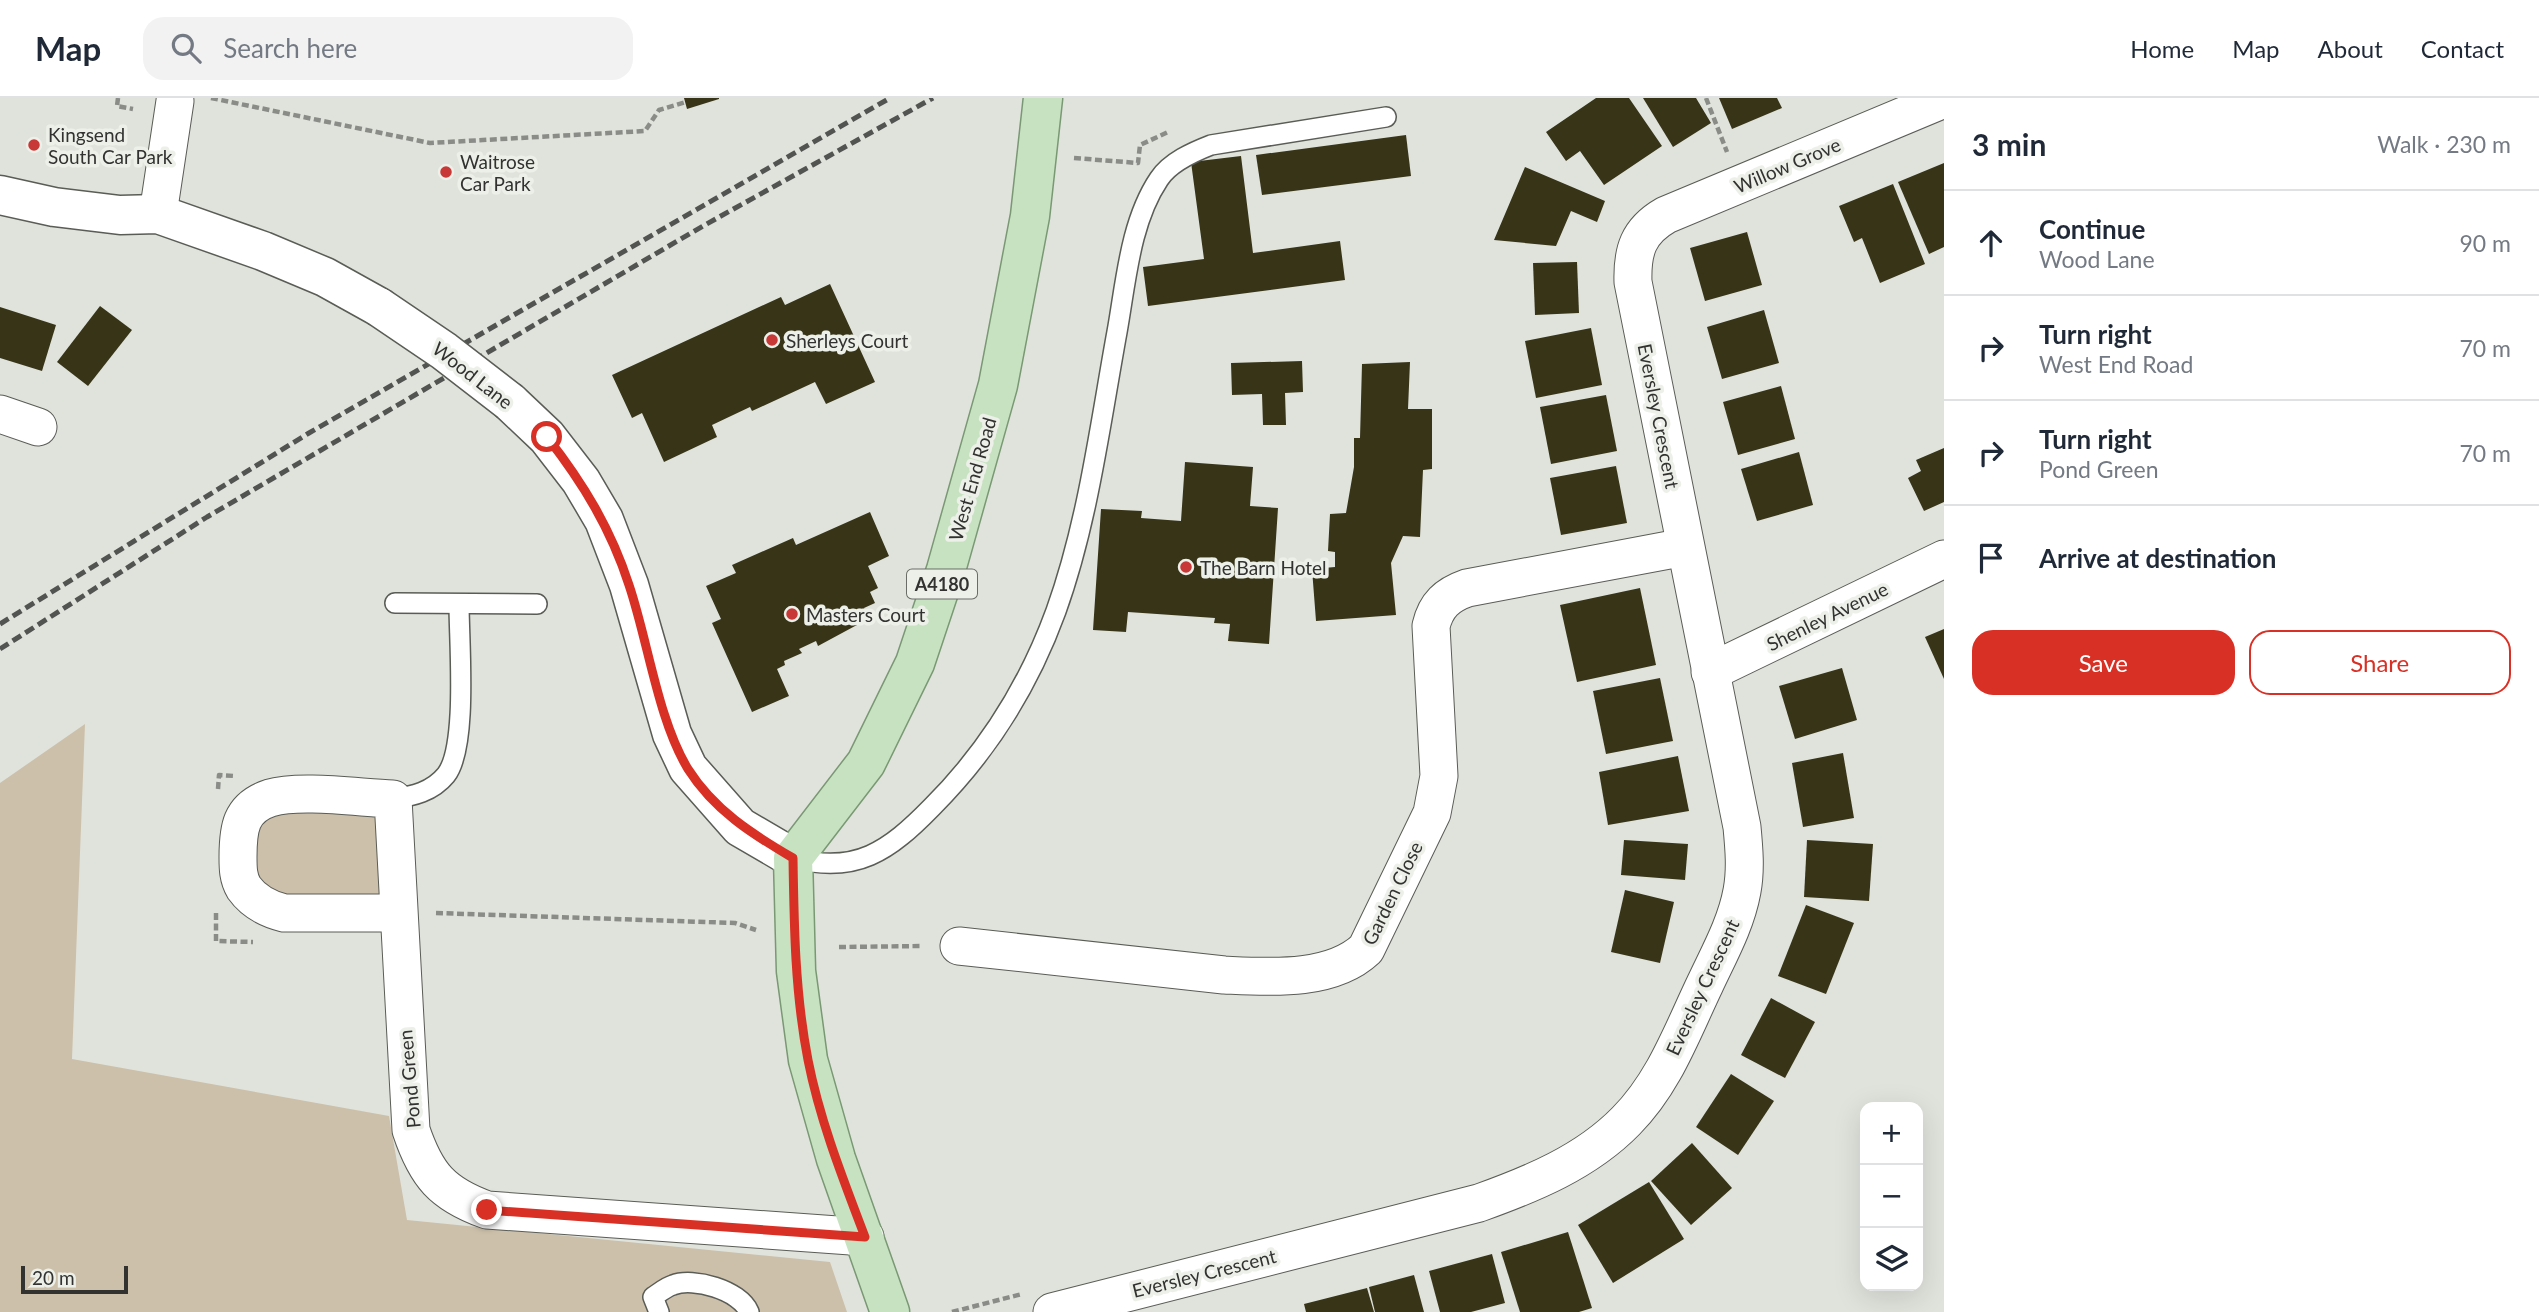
<!DOCTYPE html>
<html lang="en">
<head>
<meta charset="utf-8">
<style>
	:root { --surface:#fff; --page:#f2f2f3; --text:#1f2937; --muted:#747a83; --line:#e0e1e3; --accent:#d93025 }
	body { margin:0; font-family:Lato,sans-serif; background:var(--page); color:var(--text) }
	.controls { position:absolute; right:21px; bottom:21px; display:grid; overflow:hidden; border-radius:14px; box-shadow:0 7px 28px #0002 }
	.controls button { width:63px; height:63px; display:grid; place-items:center; padding:0; border:0; border-bottom:2px solid var(--line); background:var(--surface); color:var(--text); font:35px sans-serif }
	.scale { position:absolute; left:21px; bottom:18px; width:107px; box-sizing:border-box; padding-left:7px; border:4px solid #323331; border-top:0; font-size:19px; line-height:24px; white-space:nowrap; color:#323331; -webkit-text-stroke:5px #edf0e9; paint-order:stroke }
	.stop { position:absolute; width:21px; height:21px; margin:-16px; border:5px solid #d93025; border-radius:50%; background:#fff }
	.stop.end { background:#d93025; border-color:#fff; box-shadow:0 2px 7px #0008 }
	.list { margin:0; padding:0; list-style:none }
	h2 { display:flex; justify-content:space-between; align-items:center; height:91px; margin:0; padding:0 28px; font-size:30px }
	h2 small { font-size:23px; font-weight:400; color:var(--muted) }
	.list li { display:grid; grid-template-columns:46px 1fr auto; gap:21px; align-items:center; box-sizing:border-box; height:105px; padding:0 28px; border-top:2px solid var(--line) }
	.list b { display:block; font-size:26px; white-space:nowrap }
	.list p { margin:0; font-size:23px; white-space:nowrap; color:var(--muted) }
	.list em { font-size:23px; font-style:normal; color:var(--muted) }
	.actions { display:flex; gap:14px; padding:21px 28px }
	.actions a { flex:1; padding:16px 0; border:2px solid var(--accent); border-radius:21px; text-align:center; font-size:24px; color:var(--accent) }
	.actions .main { background:var(--accent); color:#fff }
	.icon { flex:none; width:38px; height:38px; fill:none; stroke:currentColor; stroke-width:2; stroke-linecap:round; stroke-linejoin:round }
	.map { position:relative; flex:none; width:1944px; height:1214px; overflow:hidden }
	header { display:flex; align-items:center; gap:42px; box-sizing:border-box; height:98px; padding:0 35px; background:var(--surface); border-bottom:2px solid var(--line) }
	header strong { font-size:33px }
	nav { display:flex; gap:38px; margin-inline-start:auto; font-size:24px }
	.search { width:490px; height:63px; background:var(--page); display:flex; align-items:center; gap:18px; box-sizing:border-box; padding:0 24px; border-radius:21px; color:var(--muted); font-size:26px }
	main { display:flex }
	aside { flex:1; background:var(--surface) }
	.map>svg:first-child { display:block }
	.green { fill:#ccc0aa }
	.building { fill:#373418 }
	.lines { fill:none; stroke-linecap:round; stroke-linejoin:round }
	.service-casing { stroke:#5a5c56; stroke-width:22 }
	.minor-casing { stroke:#5a5c56; stroke-width:39 }
	.tertiary-casing { stroke:#5a5c56; stroke-width:41 }
	.primary-casing { stroke:#7a9874; stroke-width:41 }
	.path { stroke:#8a8c88; stroke-width:4.5; stroke-dasharray:7 3.5; stroke-linecap:butt }
	.service { stroke:#fff; stroke-width:19 }
	.minor { stroke:#fff; stroke-width:37 }
	.tertiary { stroke:#fff; stroke-width:38 }
	.primary { stroke:#c7e2c1; stroke-width:38 }
	.rail { stroke:#525451; stroke-width:5; stroke-dasharray:10 5; stroke-linecap:butt }
	.tertiary-bridge-casing { stroke:#5a5c56; stroke-width:41; stroke-linecap:butt }
	.tertiary-bridge { stroke:#fff; stroke-width:38 }
	.route { stroke:#d93025; stroke-width:9 }
	.poi-dot { fill:#c73836; stroke:#edf0e9; stroke-width:2.5 }
	.labels { text-anchor:middle; dominant-baseline:central; stroke-width:7; stroke-linejoin:round; paint-order:stroke }
	.shield { fill:#edf0e9; stroke:#6a6c68; stroke-width:2 }
	.shield-label { font-size:18px; font-weight:bold; fill:#323331 }
	.poi-label { font-size:19px; fill:#323331; stroke:#edf0e9; text-anchor:start }
	.street-label { font-size:19px; fill:#323331; stroke:#edf0e9 }
</style>
</head>
<body>
<header>
<strong>Map</strong>
<div class="search"><svg class="icon" aria-label="search" viewBox="0 0 24 24"><circle cx="10" cy="10" r="6"/><path d="M15 15l6 6"/></svg>Search here</div>
<nav><a>Home</a><a>Map</a><a>About</a><a>Contact</a></nav>
</header>
<main>
<div class="map">
<svg width="1944" height="1214" viewBox="0 0 1944 1214">
	<rect width="100%" height="100%" fill="#e0e3dc"/>
	<g class="green">
		<path d="M85 626 72 961 389 1018 407 1122 830 1164 847 1214H0V685Z"/>
		<path d="M393 701 398 815 254 800 245 716Z"/>
	</g>
	<g class="building">
		<path d="M684 0H719V1L687 11Z"/>
		<path d="M1596 0H1629L1662 48 1604 87 1580 53 1566 63 1546 34Z"/>
		<path d="M1643 0H1696L1711 25 1673 49Z"/>
		<path d="M1719 0H1777L1782 10 1732 31Z"/>
		<path d="M1406 37 1411 78 1262 97 1256 57Z"/>
		<path d="M1241 58 1253 155 1340 143 1345 182 1148 208 1143 169 1204 161 1191 64Z"/>
		<path d="M1944 65V149L1929 156 1898 84Z"/>
		<path d="M1525 69 1605 103 1597 124 1571 113 1556 148 1494 142Z"/>
		<path d="M1893 86 1925 166 1880 185 1862 140 1854 144 1839 108Z"/>
		<path d="M1747 134 1762 187 1705 203 1690 150Z"/>
		<path d="M1577 164 1579 215 1535 217 1533 165Z"/>
		<path d="M830 186 875 284 826 306 815 284 752 313 750 309 712 327 717 339 664 364 642 315 632 320 612 277 781 199 785 207Z"/>
		<path d="M100 208 132 232 88 288 57 264Z"/>
		<path d="M0 209 56 227 42 273 0 260Z"/>
		<path d="M1764 212 1779 265 1722 281 1707 229Z"/>
		<path d="M1591 230 1602 287 1536 300 1525 243Z"/>
		<path d="M1302 263 1303 294 1285 295 1286 327H1263L1262 296 1232 297 1231 265Z"/>
		<path d="M1410 264 1408 311H1432V371L1423 372 1420 439 1403 438 1391 465 1396 517 1316 523 1312 471 1335 469V454L1328 453 1330 416 1346 415 1354 369V340H1360L1362 266Z"/>
		<path d="M1781 288 1795 341 1738 357 1723 304Z"/>
		<path d="M1606 297 1617 353 1551 366 1540 309Z"/>
		<path d="M1944 350V404L1924 413 1908 380 1921 373 1916 362Z"/>
		<path d="M1799 354 1813 407 1757 423 1741 371Z"/>
		<path d="M1185 364 1253 369 1250 408 1278 410 1269 546 1228 543 1230 526 1214 525 1215 520 1128 514 1126 534 1093 532 1101 411 1142 413 1141 420 1181 423Z"/>
		<path d="M1616 368 1627 425 1561 437 1550 380Z"/>
		<path d="M870 414 889 458 868 468 878 490 870 494 875 505 864 510 868 521 818 548 816 543 799 551 802 555 784 563 785 567 777 571 789 598 752 614 712 525 721 521 706 488 736 475 732 467 793 440 796 447Z"/>
		<path d="M1640 490 1656 567 1577 584 1560 507Z"/>
		<path d="M1944 531V581L1925 539Z"/>
		<path d="M1842 570 1857 622 1795 641 1779 588Z"/>
		<path d="M1660 580 1673 643 1606 656 1593 593Z"/>
		<path d="M1843 655 1854 720 1803 729 1792 665Z"/>
		<path d="M1678 658 1689 713 1608 727 1599 674Z"/>
		<path d="M1624 742 1688 746 1685 782 1621 777Z"/>
		<path d="M1807 742 1873 746 1869 803 1804 799Z"/>
		<path d="M1625 792 1674 804 1660 865 1611 854Z"/>
		<path d="M1806 807 1854 825 1826 896 1778 878Z"/>
		<path d="M1771 900 1815 924 1785 980 1741 957Z"/>
		<path d="M1731 976 1774 1003 1738 1057 1696 1029Z"/>
		<path d="M1692 1045 1732 1090 1691 1127 1651 1083Z"/>
		<path d="M1649 1084 1684 1141 1613 1185 1578 1127Z"/>
		<path d="M1568 1134 1592 1210 1579 1214H1520L1501 1154Z"/>
		<path d="M1492 1156 1505 1205 1471 1214H1440L1429 1173Z"/>
		<path d="M1414 1177 1424 1214H1375L1369 1189Z"/>
		<path d="M1367 1190 1374 1214H1306L1304 1206Z"/>
	</g>
	<g class="lines">
		<defs>
			<g id="service">
				<path d="M395 505 537 506"/>
				<path d="M393 701C413 698 432 694 446 677 468 649 459 545 459 506"/>
				<path d="M793 760C856 777 889 753 932 709 987 654 1029 587 1056 513 1088 424 1100 327 1117 234 1126 184 1130 124 1159 81 1170 64 1193 54 1211 47L1386 19"/>
				<path d="M659 1214 653 1199C659 1195 666 1189 673 1187 693 1179 740 1192 749 1214"/>
			</g>
			<g id="minor">
				<path d="M158 116 175 3"/>
				<path d="M0 316 38 329"/>
				<path d="M1710 574 1944 461"/>
				<path d="M398 815H284C268 811 254 804 244 790 238 780 238 770 238 759 238 731 240 710 270 700 300 691 361 700 393 701L411 1032C426 1077 442 1096 487 1112L865 1139"/>
				<path d="M959 848 1224 877C1269 879 1331 884 1366 851L1432 715 1439 678 1431 528C1436 507 1447 497 1467 490L1685 449"/>
				<path d="M1052 1214 1479 1105C1532 1086 1586 1064 1626 1023 1664 985 1682 934 1705 886 1719 856 1736 826 1742 793 1746 772 1744 750 1742 729L1633 184C1632 153 1638 133 1666 117L1944 1"/>
			</g>
			<g id="tertiary">
				<path d="M0 97 54 109 120 117 158 116 263 153 325 179 379 209"/>
				<path d="M510 304 547 339 581 383 604 422 629 487 672 636 688 670 740 729 793 760"/>
			</g>
			<path id="primary" d="M890 1214 836 1061 808 962 796 873 793 760 866 665 915 565 946 472 998 287 1030 118 1043 0"/>
		</defs>
		<use href="#service" class="service-casing"/>
		<use href="#minor" class="minor-casing"/>
		<use href="#tertiary" class="tertiary-casing"/>
		<use href="#primary" class="primary-casing"/>
		<g class="path">
			<path d="M118 0 117 8 133 11"/>
			<path d="M211 0 430 45 645 33 659 12 686 4"/>
			<path d="M1706 0 1727 54"/>
			<path d="M1074 60 1138 65 1140 47 1168 34"/>
			<path d="M218 691 219 677 235 678"/>
			<path d="M216 815V843L253 844"/>
			<path d="M436 815 735 825 756 832"/>
			<path d="M839 849 923 848"/>
			<path d="M952 1214 1022 1196"/>
		</g>
		<use href="#service" class="service"/>
		<use href="#minor" class="minor"/>
		<use href="#tertiary" class="tertiary"/>
		<use href="#primary" class="primary"/>
		<g class="rail">
			<path d="M0 526 309 335 890 0"/>
			<path d="M0 551 207 419 703 128 933 0"/>
		</g>
		<defs>
			<path id="tertiary-bridge" d="M379 209 444 253 510 304"/>
		</defs>
		<use href="#tertiary-bridge" class="tertiary-bridge-casing"/>
		<use href="#tertiary-bridge" class="tertiary-bridge"/>
	</g>
	<g class="lines">
		<path class="route" d="M487 1112 865 1139C843 1081 820 1023 808 962 795 895 794 828 793 760 752 736 714 712 688 671 658 622 648 543 629 487 611 431 583 385 547 339"/>
	</g>
	<g class="poi-dot">
		<circle cx="34" cy="47" r="7"/>
		<circle cx="446" cy="74" r="7"/>
		<circle cx="772" cy="242" r="7"/>
		<circle cx="1186" cy="469" r="7"/>
		<circle cx="792" cy="516" r="7"/>
	</g>
	<g class="labels">
		<rect class="shield" x="907" y="471.5" width="70" height="29" rx="5"/>
		<g class="shield-label">
			<text x="942" y="486">A4180</text>
		</g>
		<g class="poi-label">
			<text x="48" y="36">Kingsend<tspan x="48" dy="22">South Car Park</tspan></text>
			<text x="460" y="63">Waitrose<tspan x="460" dy="22">Car Park</tspan></text>
			<text x="786" y="242">Sherleys Court</text>
			<text x="1200" y="469">The Barn Hotel</text>
			<text x="806" y="516">Masters Court</text>
		</g>
		<g class="street-label">
			<text transform="translate(1787 67) rotate(-23)">Willow Grove</text>
			<text transform="translate(473 277) rotate(38)">Wood Lane</text>
			<text transform="translate(1659 318) rotate(79)">Eversley Crescent</text>
			<text transform="translate(972 381) rotate(-74)">West End Road</text>
			<text transform="translate(1827 518) rotate(-26)">Shenley Avenue</text>
			<text transform="translate(1392 795) rotate(-64)">Garden Close</text>
			<text transform="translate(1702 889) rotate(-65)">Eversley Crescent</text>
			<text transform="translate(409 981) rotate(-95)">Pond Green</text>
			<text transform="translate(1204 1175) rotate(-14)">Eversley Crescent</text>
		</g>
	</g>
</svg>
<div class="controls">
<button>+</button>
<button>−</button>
<button><svg class="icon" aria-label="layers" viewBox="0 0 24 24"><path d="M12 4l9 5-9 5-9-5zM3 14l9 5 9-5"/></svg></button>
</div>
<div class="scale">20 m</div>
<div class="stop" style="left:547px;top:339px"></div>
<div class="stop end" style="left:487px;top:1112px"></div>
</div>
<aside>
<h2>3 min<small>Walk · 230 m</small></h2>
<ul class="list">
<li><svg class="icon" aria-label="ahead" viewBox="0 0 24 24"><path d="M12 20V5M6 11l6-6 6 6"/></svg><div><b>Continue</b><p>Wood Lane</p></div><em>90 m</em></li>
<li><svg class="icon" aria-label="right" viewBox="0 0 24 24"><path d="M7 20v-9h11M14 6l5 5-5 5"/></svg><div><b>Turn right</b><p>West End Road</p></div><em>70 m</em></li>
<li><svg class="icon" aria-label="right" viewBox="0 0 24 24"><path d="M7 20v-9h11M14 6l5 5-5 5"/></svg><div><b>Turn right</b><p>Pond Green</p></div><em>70 m</em></li>
<li><svg class="icon" aria-label="arrive" viewBox="0 0 24 24"><path d="M6 21V4h12l-3 4 3 4H6"/></svg><div><b>Arrive at destination</b></div></li>
</ul>
<div class="actions"><a class="main">Save</a><a>Share</a></div>
</aside>
</main>
</body>
</html>
